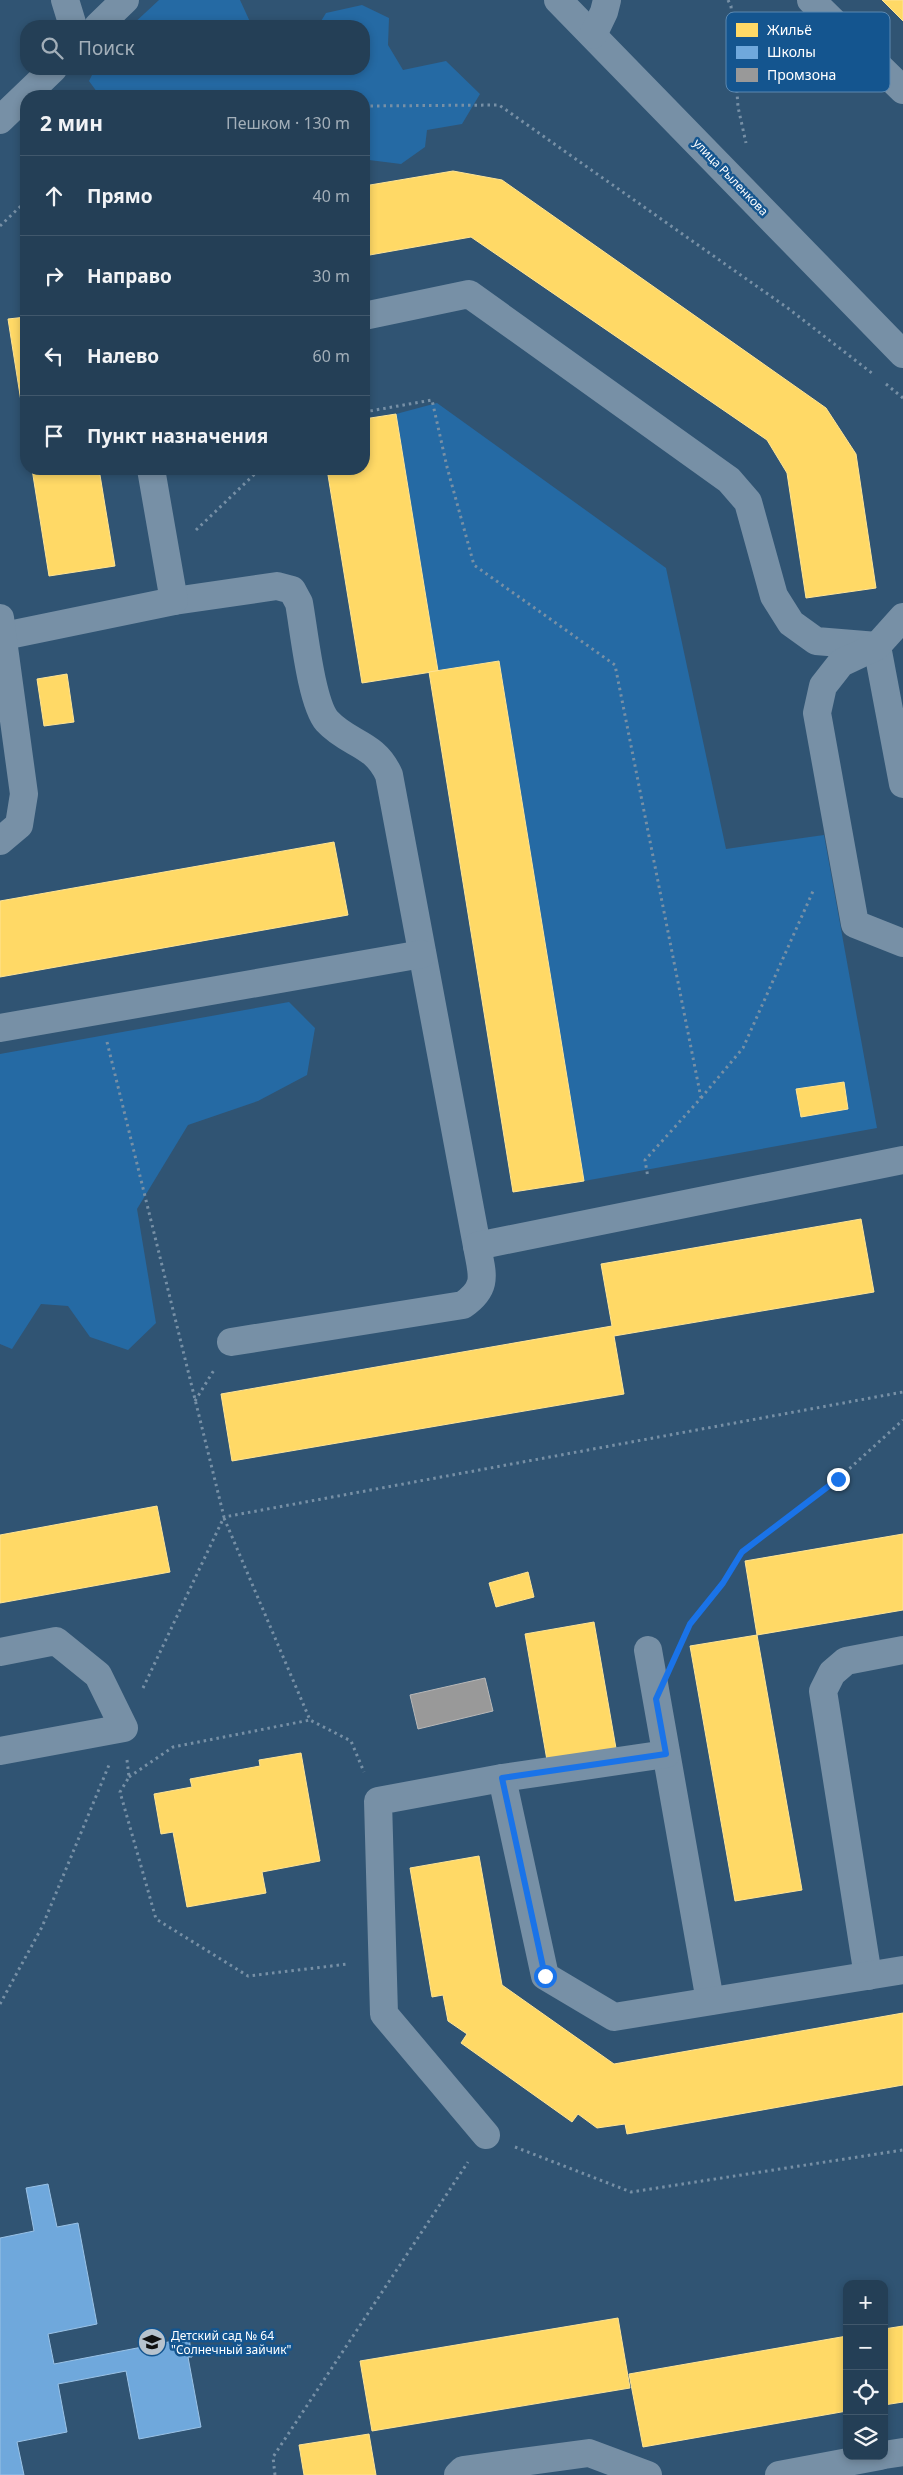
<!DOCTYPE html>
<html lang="ru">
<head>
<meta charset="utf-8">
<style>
	:root { --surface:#243f56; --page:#2c465c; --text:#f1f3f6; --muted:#a3afb9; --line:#41586c }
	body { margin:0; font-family:"Noto Sans",sans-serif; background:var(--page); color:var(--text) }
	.controls { position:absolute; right:15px; bottom:15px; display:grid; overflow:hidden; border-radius:10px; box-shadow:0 2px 8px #0003 }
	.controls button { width:45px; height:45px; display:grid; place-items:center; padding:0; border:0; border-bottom:1px solid var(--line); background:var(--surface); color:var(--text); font:25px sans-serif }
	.stop { position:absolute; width:15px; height:15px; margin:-11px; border:4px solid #1a73e8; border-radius:50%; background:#fff }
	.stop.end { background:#1a73e8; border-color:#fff; box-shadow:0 1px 5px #0008 }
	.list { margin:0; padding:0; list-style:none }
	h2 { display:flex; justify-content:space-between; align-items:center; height:65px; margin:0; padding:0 20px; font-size:21px }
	h2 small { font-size:16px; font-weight:400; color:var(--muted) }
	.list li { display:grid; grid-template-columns:32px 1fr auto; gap:15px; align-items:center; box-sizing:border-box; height:80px; padding:0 20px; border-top:1px solid var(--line) }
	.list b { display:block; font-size:19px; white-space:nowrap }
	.list em { font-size:16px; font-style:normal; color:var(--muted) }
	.icon { flex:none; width:28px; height:28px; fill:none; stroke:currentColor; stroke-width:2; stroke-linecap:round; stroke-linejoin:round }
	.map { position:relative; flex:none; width:903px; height:2475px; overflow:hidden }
	.search { position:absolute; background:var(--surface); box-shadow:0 2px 8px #0003; left:20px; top:20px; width:350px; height:55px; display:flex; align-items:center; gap:12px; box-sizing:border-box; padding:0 18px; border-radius:20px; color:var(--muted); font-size:19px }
	.panel { position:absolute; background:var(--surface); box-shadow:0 2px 8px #0003; left:20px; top:90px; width:350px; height:385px; border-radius:20px }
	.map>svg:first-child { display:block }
	.green { fill:#256aa4 }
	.homes { fill:#ffd966; stroke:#ffe494 }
	.schools { fill:#6fa8dc; stroke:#9ac2e6 }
	.industry { fill:#999; stroke:#b8b8b8 }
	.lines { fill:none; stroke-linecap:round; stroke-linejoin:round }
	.path { stroke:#7790a6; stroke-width:3; stroke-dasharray:2.5 4; stroke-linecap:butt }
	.minor { stroke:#7790a6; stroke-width:28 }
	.route { stroke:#1a73e8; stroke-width:6 }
	.labels { text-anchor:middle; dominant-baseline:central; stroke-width:5; stroke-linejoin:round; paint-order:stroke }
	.street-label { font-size:12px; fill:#fff; stroke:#14558f }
	.poi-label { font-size:12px; fill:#fff; stroke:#14558f; text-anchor:start }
	.key { fill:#14558f; stroke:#5a88b1; stroke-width:1 }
	.key-label { font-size:14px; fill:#fff }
</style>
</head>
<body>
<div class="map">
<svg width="903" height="2475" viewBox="0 0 903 2475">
	<rect width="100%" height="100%" fill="#305473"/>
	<g class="green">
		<path d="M159 0H240L251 24 292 21 298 26H131Z"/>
		<path d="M362 5 389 18 388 45 403 70 446 61 480 94 462 124 427 130 425 147 401 164 369 160 364 156V96H100L89 81 95 69H364V26H318L326 13Z"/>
		<path d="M437 403 666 568 726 849 824 835 877 1128 584 1181 499 661 438 671 396 414Z"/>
		<path d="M289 1002 315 1028 307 1075 258 1101 188 1125 137 1209 156 1323 128 1350 90 1337 68 1306 41 1304 12 1349 0 1344V1054Z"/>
	</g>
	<g class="homes">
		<path d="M882 0H903V21Z"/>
		<path d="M453 171 502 180 826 408 856 454 876 588 806 598 787 473 767 440 471 237 364 256V186Z"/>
		<path d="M26 317V433L8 319Z"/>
		<path d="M396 414 438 671 362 683 327 469H364V419Z"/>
		<path d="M32 469H99L115 566 49 576Z"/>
		<path d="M499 661 584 1181 513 1192 429 672Z"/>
		<path d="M67 674 74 722 44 726 37 679Z"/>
		<path d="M334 842 348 915 0 977V901Z"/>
		<path d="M844 1082 848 1109 801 1117 796 1089Z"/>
		<path d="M861 1219 874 1292 614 1336 624 1394 232 1461 221 1394 612 1326 601 1264Z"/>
		<path d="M157 1506 170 1572 0 1603V1535Z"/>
		<path d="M903 1534V1610L757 1635 745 1561Z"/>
		<path d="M528 1572 534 1597 496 1607 489 1583Z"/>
		<path d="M594 1622 617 1754 548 1766 525 1634Z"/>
		<path d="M757 1635 802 1890 735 1901 690 1646Z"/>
		<path d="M301 1753 320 1861 262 1872 266 1893 187 1907 173 1832 161 1834 154 1794 192 1787 190 1779 260 1766 259 1760Z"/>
		<path d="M479 1856 502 1985 614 2064 903 2013V2085L627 2134 625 2124 597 2128 578 2114 572 2122 461 2043 467 2034 448 2021 443 1995 432 1997 410 1868Z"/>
		<path d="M618 2318 630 2388 372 2431 360 2361Z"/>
		<path d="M903 2326V2402L884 2405V2329Z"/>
		<path d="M847 2336V2411L643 2447 629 2374Z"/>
		<path d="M369 2434 376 2475H304L299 2445Z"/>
	</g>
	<path class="schools" d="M48 2184 57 2227 78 2223 97 2324 48 2334 54 2364 189 2338 192 2357H188L201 2427 139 2439 126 2371 58 2384 67 2432 17 2442 24 2475H0V2238L34 2231 26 2188Z"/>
	<path class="industry" d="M485 1678 493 1711 418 1729 410 1695Z"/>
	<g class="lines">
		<g class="path">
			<path d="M728 0 731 6 738 107 746 143"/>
			<path d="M364 106 499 105 789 309 873 374"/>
			<path d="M0 226 26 201"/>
			<path d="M886 384 903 398"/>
			<path d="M364 412 432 400 447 467 474 565 615 665 701 1098 645 1160 648 1178"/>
			<path d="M196 530 260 469"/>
			<path d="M107 1042 224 1517 903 1392"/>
			<path d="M701 1098 743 1048 814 889"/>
			<path d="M195 1401 214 1370"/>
			<path d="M224 1518 310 1720 351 1741 364 1772"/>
			<path d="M681 1644 690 1624 723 1583 742 1552 838 1479 903 1420"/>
			<path d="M143 1688 224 1517"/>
			<path d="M127 1760 129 1777 120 1792 156 1919 248 1976 348 1964"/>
			<path d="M129 1777 173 1747 310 1720"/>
			<path d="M0 2004 42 1927 109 1765"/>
			<path d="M515 2147 631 2192 903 2150"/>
			<path d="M275 2475 273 2457 468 2162"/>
		</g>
		<g class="minor">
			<path d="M65 0 73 26"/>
			<path d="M558 0 903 354"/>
			<path d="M811 0 903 90"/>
			<path d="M98 26 125 0"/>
			<path d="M593 35 604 12 607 0"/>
			<path d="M0 120 53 69"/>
			<path d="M364 316 469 294 729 480 748 502 774 596 791 623 816 641 877 646 903 784"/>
			<path d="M174 601 277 586 292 590 299 603C304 630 311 702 327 721 349 745 374 742 389 775L477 1246"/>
			<path d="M903 617 877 646 841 663 823 686 817 713 855 924 903 943"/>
			<path d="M4 636 174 601 151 469"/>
			<path d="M0 841 19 825 24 794 0 618"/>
			<path d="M0 1028 422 954"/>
			<path d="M231 1342 463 1305C489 1287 482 1274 477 1246L903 1160"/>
			<path d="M648 1650 710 2001"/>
			<path d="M0 1652 56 1641 98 1675 124 1728 0 1751"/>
			<path d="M502 1778 666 1754"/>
			<path d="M868 1976 823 1691 832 1673 846 1661 903 1650"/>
			<path d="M486 2135 384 2014 378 1801 502 1778 545 1976 614 2017 903 1970"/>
			<path d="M884 2455 903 2452"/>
			<path d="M458 2475 463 2470 589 2453 648 2475"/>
			<path d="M779 2475 880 2456"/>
		</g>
	</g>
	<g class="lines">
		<path class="route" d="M545 1976 502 1778 666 1754 656 1699 690 1624 723 1583 742 1552 838 1479"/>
	</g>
	<defs>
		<symbol id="school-disc" viewBox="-11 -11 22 22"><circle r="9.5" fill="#b7c3ce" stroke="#14558f"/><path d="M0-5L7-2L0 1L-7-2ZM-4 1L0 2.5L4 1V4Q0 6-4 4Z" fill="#111"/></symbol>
	</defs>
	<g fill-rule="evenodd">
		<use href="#school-disc" x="136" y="2326" width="32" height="32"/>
	</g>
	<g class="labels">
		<g class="street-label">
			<text transform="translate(731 177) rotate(46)">улица Рыленкова</text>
		</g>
		<g class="poi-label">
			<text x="171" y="2335">Детский сад № 64<tspan x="171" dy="14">"Солнечный зайчик"</tspan></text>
		</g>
	</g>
	<rect x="726" y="12" width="164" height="80" rx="8" class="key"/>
	<rect x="736" y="23" width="22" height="14" fill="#ffd966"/>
	<rect x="736" y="46" width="22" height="13" fill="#6fa8dc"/>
	<rect x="736" y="68" width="22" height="14" fill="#999"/>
	<g class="key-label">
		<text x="767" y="35">Жильё</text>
		<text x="767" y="57">Школы</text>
		<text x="767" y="80">Промзона</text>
	</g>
</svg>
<div class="controls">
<button>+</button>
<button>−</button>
<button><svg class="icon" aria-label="locate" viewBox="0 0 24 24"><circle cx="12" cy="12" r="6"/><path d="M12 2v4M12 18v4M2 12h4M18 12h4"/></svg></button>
<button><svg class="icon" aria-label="layers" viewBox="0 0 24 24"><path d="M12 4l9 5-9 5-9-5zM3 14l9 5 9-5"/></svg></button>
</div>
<div class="stop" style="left:545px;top:1976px"></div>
<div class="stop end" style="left:838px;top:1479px"></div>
<div class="search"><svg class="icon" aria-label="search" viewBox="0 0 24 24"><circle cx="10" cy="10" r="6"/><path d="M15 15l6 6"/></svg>Поиск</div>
<section class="panel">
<h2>2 мин<small>Пешком · 130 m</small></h2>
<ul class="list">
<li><svg class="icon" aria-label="ahead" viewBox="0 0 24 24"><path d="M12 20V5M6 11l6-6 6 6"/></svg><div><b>Прямо</b></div><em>40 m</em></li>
<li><svg class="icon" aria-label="right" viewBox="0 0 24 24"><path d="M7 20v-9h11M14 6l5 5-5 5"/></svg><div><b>Направо</b></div><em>30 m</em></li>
<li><svg class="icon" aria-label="left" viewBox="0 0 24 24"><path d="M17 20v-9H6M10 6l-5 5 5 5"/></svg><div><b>Налево</b></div><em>60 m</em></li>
<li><svg class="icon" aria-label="arrive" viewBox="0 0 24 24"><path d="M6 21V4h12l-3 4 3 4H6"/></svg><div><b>Пункт назначения</b></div></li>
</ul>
</section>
</div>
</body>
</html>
